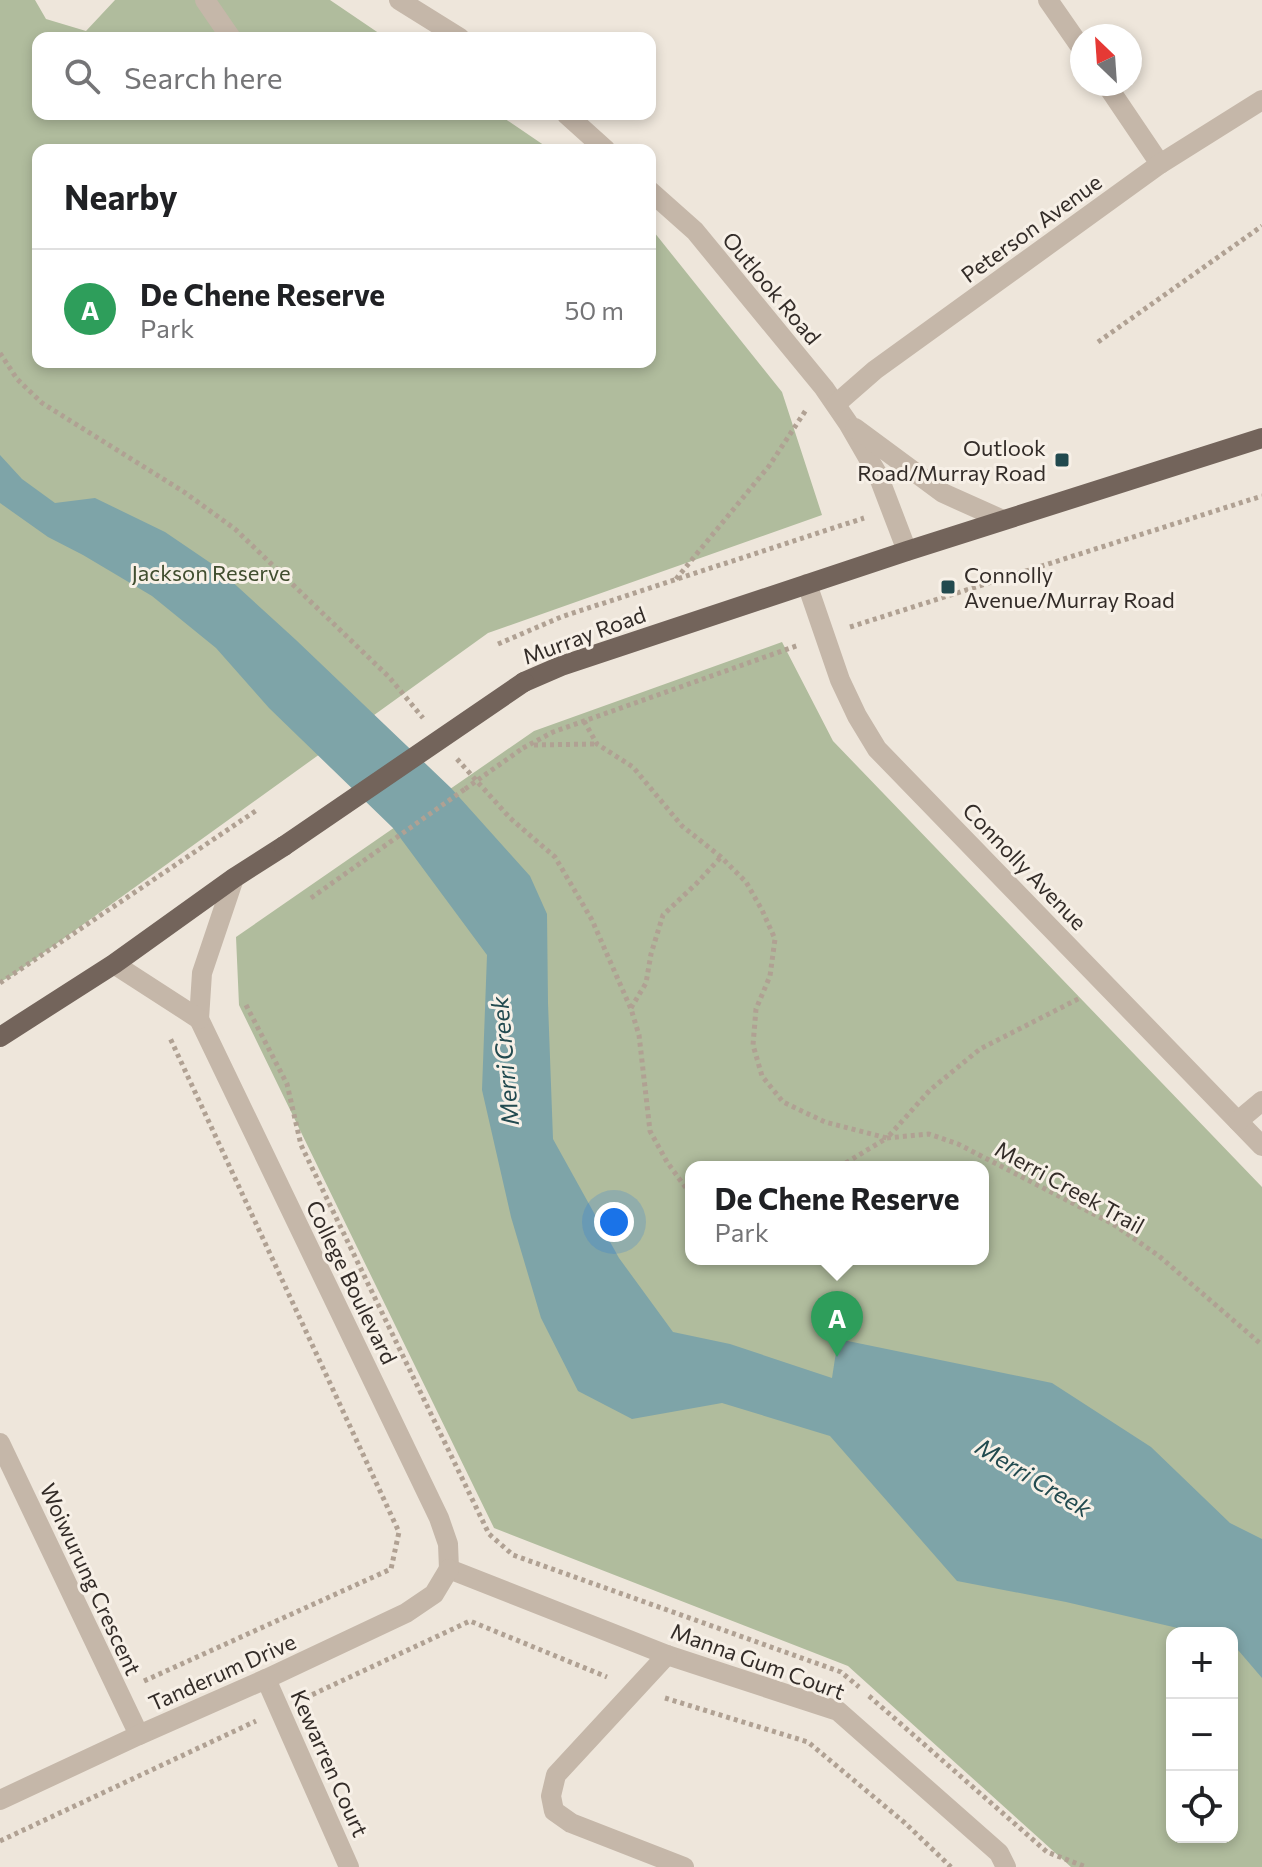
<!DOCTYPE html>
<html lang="en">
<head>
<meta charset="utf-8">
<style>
	:root { --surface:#fff; --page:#f2f2f2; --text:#202124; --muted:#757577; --line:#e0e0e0; --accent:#db2777 }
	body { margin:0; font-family:Commissioner,sans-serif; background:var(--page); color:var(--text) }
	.controls { position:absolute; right:24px; bottom:24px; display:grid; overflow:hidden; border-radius:16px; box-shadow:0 4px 12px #0003 }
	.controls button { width:72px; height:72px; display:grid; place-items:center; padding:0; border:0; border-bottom:2px solid var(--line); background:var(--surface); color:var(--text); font:40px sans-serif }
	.compass { position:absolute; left:1070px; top:24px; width:72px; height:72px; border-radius:50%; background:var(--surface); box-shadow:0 4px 12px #0003; rotate:335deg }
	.you { position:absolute; left:614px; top:1222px; width:28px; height:28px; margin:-20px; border:6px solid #fff; border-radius:50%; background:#1a73e8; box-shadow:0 0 0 12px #1a73e833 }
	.badge { display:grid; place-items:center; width:52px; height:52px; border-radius:50%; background:var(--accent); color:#fff; font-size:26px; font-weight:700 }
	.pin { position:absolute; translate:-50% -66px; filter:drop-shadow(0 2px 4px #0008) }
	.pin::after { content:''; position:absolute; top:42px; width:28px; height:24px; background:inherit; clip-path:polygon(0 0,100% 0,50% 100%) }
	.popup { position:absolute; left:685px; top:1161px; width:304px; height:104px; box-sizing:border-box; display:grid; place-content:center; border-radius:16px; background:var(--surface); filter:drop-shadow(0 2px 6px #0005); font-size:26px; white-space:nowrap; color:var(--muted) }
	.popup b { font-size:30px; color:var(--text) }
	.popup::after { content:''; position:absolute; left:50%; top:100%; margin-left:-16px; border:16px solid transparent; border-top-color:var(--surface) }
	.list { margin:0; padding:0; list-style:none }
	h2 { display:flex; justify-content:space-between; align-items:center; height:104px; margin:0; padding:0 32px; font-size:34px }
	h2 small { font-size:26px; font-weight:400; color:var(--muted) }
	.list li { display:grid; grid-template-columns:52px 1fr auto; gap:24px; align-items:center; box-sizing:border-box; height:120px; padding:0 32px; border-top:2px solid var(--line) }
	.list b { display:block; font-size:30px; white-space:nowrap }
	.list p { margin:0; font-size:26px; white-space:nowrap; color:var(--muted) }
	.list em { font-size:26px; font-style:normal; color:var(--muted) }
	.icon { flex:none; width:44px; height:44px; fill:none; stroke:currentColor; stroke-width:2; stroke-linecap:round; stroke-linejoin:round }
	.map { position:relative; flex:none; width:1262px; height:1867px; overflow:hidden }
	.search { position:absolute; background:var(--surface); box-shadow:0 4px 12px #0003; left:32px; top:32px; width:624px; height:88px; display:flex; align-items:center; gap:20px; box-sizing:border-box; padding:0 28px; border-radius:16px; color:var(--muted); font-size:30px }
	.panel { position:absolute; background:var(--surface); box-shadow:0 4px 12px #0003; left:32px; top:144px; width:624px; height:224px; border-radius:16px }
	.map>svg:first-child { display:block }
	.green { fill:#b0bc9d; fill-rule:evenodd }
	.water { fill:#7ea4a8 }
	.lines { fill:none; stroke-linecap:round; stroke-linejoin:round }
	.path { stroke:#b0a193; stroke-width:5; stroke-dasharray:4 4; stroke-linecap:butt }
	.minor { stroke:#c5b7a9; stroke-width:20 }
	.major { stroke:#73645b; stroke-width:20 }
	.path-bridge { stroke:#b0a193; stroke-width:5; stroke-dasharray:4 4; stroke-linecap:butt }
	.major-bridge { stroke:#73645b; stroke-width:20 }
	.poi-dot { fill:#224a4f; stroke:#f7f0e7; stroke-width:3 }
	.labels { text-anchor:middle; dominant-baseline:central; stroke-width:6; stroke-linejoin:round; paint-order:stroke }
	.street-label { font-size:22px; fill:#332c28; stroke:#f7f0e7 }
	.poi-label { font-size:22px; fill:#332c28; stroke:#f7f0e7; text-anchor:end }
	.park-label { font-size:22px; fill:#414e2f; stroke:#f7f0e7 }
	.water-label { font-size:24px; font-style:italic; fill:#224a4f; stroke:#f7f0e7 }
</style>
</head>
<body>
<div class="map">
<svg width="1262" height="1867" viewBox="0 0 1262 1867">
	<rect width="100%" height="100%" fill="#eee6db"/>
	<g class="green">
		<path d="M0 0H35L46 19 86 31 115 0H330L386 38H38V114H498L551 150H38V362H650V227L782 392 822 515 488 633 13 975 0 982Z"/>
		<path d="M782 642 833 741 1262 1187V1867H1071L848 1666 494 1528 239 1005 236 937 534 731ZM691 1167H983V1259H691ZM1172 1633H1232V1837H1172Z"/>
	</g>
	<path class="water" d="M0 455 22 479 55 503 95 498 165 532 215 566 296 640 451 788 530 876 547 914 548 1003 553 1139 619 1258 673 1332 730 1344 832 1378 838 1339 1052 1383 1151 1447 1230 1523 1262 1539V1678L1232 1643V1633H1199L1066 1602 957 1581 830 1436 722 1403 632 1419 578 1391 541 1318 511 1217 482 1090 487 955 393 828 269 708 216 648 152 596 83 555 48 537 0 503Z"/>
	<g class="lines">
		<g class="path">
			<path d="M1098 342 1262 226"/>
			<path d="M0 353 17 379 42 403 184 492 235 529 389 677 423 718"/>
			<path d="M676 579 769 466 806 410"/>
			<path d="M850 627 1262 496"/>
			<path d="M498 644 561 617 864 518"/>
			<path d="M584 721 597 744 633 767 682 826 721 857 746 882 762 910 775 939 770 976 756 1009 753 1045 762 1076 783 1102 825 1122 887 1138 930 1090 980 1049 1080 998"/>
			<path d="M534 745 596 744"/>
			<path d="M523 748 553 732 799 645"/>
			<path d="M457 759 510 818 555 857 592 920 631 1009 639 1035 650 1131 667 1162 686 1188 691 1191"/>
			<path d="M311 898 465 789"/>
			<path d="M0 983 257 810"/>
			<path d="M246 1005 287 1084 301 1145 489 1534 513 1555 841 1672 859 1687"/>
			<path d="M631 1008 646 983 651 954 663 915 696 884 721 857"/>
			<path d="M839 1167 887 1138 929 1134 958 1144 1113 1224 1159 1256 1262 1345"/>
			<path d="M144 1681 391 1569 399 1532 170 1038"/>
			<path d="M869 1696 1047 1852 1086 1867"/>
			<path d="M305 1698 470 1621 607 1677"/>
			<path d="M665 1698 808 1742 905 1823 951 1867"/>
			<path d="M0 1841 256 1721"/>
		</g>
		<g class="minor">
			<path d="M205 0 231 38"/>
			<path d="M399 0 460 38"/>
			<path d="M1048 0 1082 49"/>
			<path d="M1106 84 1160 164"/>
			<path d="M566 114 606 150"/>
			<path d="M650 191 695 231 824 388 848 423 878 475 907 551"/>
			<path d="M836 404 875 370 1160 164 1262 100"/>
			<path d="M855 428 943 493 1003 520"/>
			<path d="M807 584 840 680 857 716 877 749 1262 1146"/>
			<path d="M234 878 202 973 199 1019 439 1518 448 1544 449 1569"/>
			<path d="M114 964 199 1019"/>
			<path d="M1238 1121 1262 1101"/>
			<path d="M0 1443 139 1735"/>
			<path d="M449 1569 667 1655 838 1711 999 1853 1006 1867"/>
			<path d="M667 1655 556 1775 551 1796 554 1811 571 1823 684 1867"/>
			<path d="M266 1679 349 1867"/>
			<path d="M0 1800 139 1735 266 1679 406 1613 434 1594 449 1569"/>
		</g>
		<g class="major">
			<path d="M524 682 561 666 907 551 1262 438"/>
			<path d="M0 1037 114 964 234 878 284 846"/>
		</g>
		<path class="path-bridge" d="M465 789 523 748"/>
		<path class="major-bridge" d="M284 846 524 682"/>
	</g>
	<g class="poi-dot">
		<rect x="1054" y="452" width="16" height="16" rx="4"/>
		<rect x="940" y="579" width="16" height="16" rx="4"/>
	</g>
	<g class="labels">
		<g class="street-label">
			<text transform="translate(1031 228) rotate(-36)">Peterson Avenue</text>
			<text transform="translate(772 288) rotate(50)">Outlook Road</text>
			<text transform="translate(584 635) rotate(-20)">Murray Road</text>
			<text transform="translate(1025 866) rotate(46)">Connolly Avenue</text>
			<text transform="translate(1070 1187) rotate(29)">Merri Creek Trail</text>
			<text transform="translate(352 1282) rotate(64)">College Boulevard</text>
			<text transform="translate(91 1579) rotate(65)">Woiwurung Crescent</text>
			<text transform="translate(758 1661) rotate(20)">Manna Gum Court</text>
			<text transform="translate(222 1672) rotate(-24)">Tanderum Drive</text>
			<text transform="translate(330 1763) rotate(66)">Kewarren Court</text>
		</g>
		<g class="poi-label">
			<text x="1046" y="447">Outlook<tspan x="1046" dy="25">Road/Murray Road</tspan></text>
			<text x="964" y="574" text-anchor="start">Connolly<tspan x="964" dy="25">Avenue/Murray Road</tspan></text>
		</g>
		<g class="park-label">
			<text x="211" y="572">Jackson Reserve</text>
		</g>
		<g class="water-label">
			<text transform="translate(504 1061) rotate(-95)">Merri Creek</text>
			<text transform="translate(1034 1477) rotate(31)">Merri Creek</text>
		</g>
	</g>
</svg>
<div class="controls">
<button>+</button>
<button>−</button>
<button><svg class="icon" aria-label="locate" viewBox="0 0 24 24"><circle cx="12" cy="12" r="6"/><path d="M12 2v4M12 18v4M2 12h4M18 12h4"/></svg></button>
</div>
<svg class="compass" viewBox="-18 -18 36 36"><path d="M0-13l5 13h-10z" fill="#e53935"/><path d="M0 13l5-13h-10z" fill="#757577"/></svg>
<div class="you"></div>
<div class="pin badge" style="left:837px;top:1357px;background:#2e9e5b">A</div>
<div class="popup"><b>De Chene Reserve</b>Park</div>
<div class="search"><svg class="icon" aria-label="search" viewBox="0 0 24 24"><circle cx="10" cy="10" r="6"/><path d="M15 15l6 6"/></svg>Search here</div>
<section class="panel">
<h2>Nearby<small></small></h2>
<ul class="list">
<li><span class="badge" style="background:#2e9e5b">A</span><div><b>De Chene Reserve</b><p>Park</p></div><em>50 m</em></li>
</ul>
</section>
</div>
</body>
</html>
